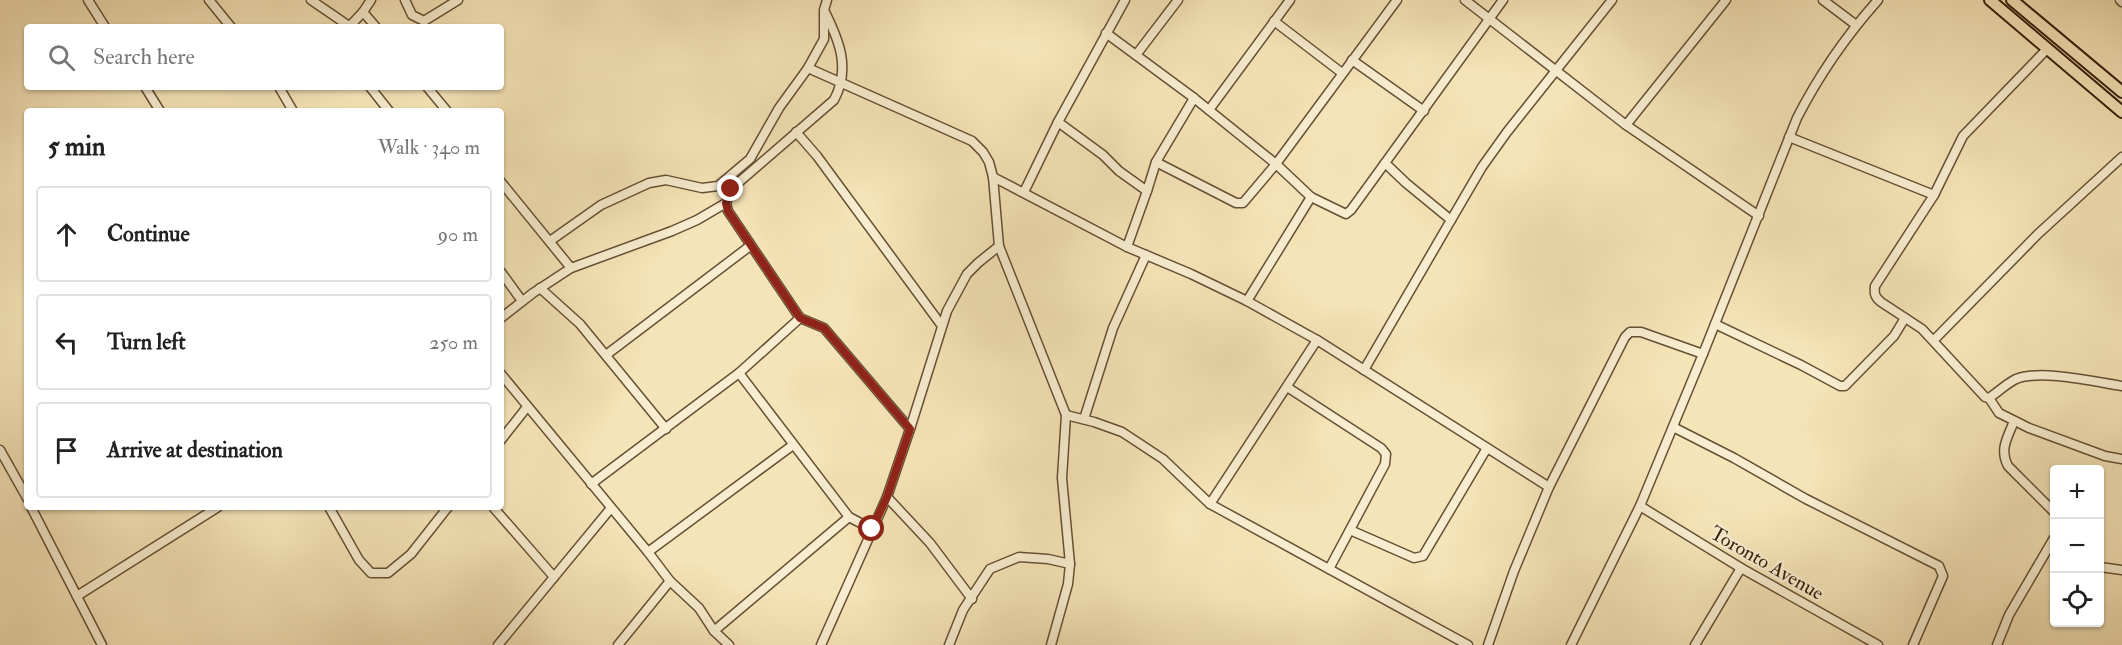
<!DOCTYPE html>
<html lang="en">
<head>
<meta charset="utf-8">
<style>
	:root { --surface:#fff; --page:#f6f6f6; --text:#222; --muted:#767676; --line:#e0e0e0 }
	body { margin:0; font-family:"IM FELL Double Pica",serif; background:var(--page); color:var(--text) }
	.controls { position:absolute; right:18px; bottom:18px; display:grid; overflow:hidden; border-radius:6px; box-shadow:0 2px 4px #0004 }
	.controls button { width:54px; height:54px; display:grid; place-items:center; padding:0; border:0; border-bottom:2px solid var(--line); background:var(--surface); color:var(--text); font:30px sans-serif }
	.stop { position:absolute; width:18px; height:18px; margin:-14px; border:4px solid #8f2418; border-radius:50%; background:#fff }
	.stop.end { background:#8f2418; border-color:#fff; box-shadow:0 2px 6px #0008 }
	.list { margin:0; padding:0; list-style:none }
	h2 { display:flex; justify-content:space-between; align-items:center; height:78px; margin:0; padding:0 24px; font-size:26px }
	h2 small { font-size:20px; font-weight:400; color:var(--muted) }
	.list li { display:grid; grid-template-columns:39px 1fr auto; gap:18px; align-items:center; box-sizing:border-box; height:96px; margin:0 12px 12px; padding:0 12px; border:2px solid var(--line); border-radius:6px }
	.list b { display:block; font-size:22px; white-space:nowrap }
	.list em { font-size:20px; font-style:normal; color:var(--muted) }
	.icon { flex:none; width:33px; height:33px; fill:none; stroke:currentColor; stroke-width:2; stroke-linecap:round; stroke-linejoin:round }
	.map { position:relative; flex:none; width:2122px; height:645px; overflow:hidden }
	.search { position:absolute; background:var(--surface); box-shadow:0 2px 4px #0004; left:24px; top:24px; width:480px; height:66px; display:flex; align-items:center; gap:15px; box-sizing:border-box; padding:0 21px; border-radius:6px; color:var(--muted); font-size:22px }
	.panel { position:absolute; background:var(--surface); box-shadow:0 2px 4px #0004; left:24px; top:108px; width:480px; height:402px; border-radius:6px }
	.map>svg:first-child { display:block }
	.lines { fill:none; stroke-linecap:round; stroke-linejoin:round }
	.minor-casing { stroke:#655034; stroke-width:11 }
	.major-casing { stroke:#351e09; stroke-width:14 }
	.minor { stroke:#f8edd0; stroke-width:8 }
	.major { stroke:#f5e4b7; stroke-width:10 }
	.route { stroke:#8f2418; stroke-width:8 }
	.labels { text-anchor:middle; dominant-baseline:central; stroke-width:4.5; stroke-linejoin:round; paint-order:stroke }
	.street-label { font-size:20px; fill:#351e09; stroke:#f8edd0 }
</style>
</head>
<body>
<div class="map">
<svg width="2122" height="645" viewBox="0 0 2122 645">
	<rect width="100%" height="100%" fill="#f5e4b7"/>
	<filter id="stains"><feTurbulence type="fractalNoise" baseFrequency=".00333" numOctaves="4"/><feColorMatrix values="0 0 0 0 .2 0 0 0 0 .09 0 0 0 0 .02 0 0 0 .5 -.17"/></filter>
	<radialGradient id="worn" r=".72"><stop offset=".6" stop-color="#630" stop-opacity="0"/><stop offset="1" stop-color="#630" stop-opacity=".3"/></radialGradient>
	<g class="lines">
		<defs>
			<g id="minor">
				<path d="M88 0 105 27"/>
				<path d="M209 0 231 27"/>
				<path d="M311 0 349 26"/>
				<path d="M371 0 363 12 376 27"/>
				<path d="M405 0 412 15 424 21 458 0"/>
				<path d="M1465 0 1626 125 1759 216"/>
				<path d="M1823 0 1856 25"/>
				<path d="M2120 0 2122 2"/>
				<path d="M1274 21 1342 73"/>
				<path d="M349 27 363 12"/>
				<path d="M1106 33 1194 98 1276 164 1311 197 1346 214 1351 210 1503 0"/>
				<path d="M2047 49 1963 136 1934 195 1875 286C1874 294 1875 297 1881 302L1922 329 1985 397 1989 398C1998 392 2006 384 2016 379 2040 369 2096 382 2122 386"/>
				<path d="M1136 55 1178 0"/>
				<path d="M1352 60 1424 111"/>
				<path d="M808 68 972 141 983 152 989 162 993 177 999 246 1066 415 1062 478 1070 564 1068 584 1051 645"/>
				<path d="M145 87 160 111"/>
				<path d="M279 87 293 111"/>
				<path d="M370 87 389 111"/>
				<path d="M427 87 447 111"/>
				<path d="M1209 110 1290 0"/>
				<path d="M1058 122 1103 155 1119 171 1147 191"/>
				<path d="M1626 125 1726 0"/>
				<path d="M796 132 817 156 942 326"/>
				<path d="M1789 137 1934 195"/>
				<path d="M1156 162 1236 203H1243L1276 164 1397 0"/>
				<path d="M993 177 1127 247 1191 274 1247 301 1317 340 1549 487"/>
				<path d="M501 182 571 268"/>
				<path d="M1024 192 1058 122 1125 0"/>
				<path d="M1451 220 1482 167 1507 132 1612 0"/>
				<path d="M550 241 601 205 649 183 666 180 702 188 718 186 750 159 779 108 808 68 824 39V13"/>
				<path d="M1127 247 1147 191 1156 162 1194 98"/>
				<path d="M501 272 522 301"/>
				<path d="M540 288 580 324 666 429"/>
				<path d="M1247 301 1311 197"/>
				<path d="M501 318 533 293 571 268 672 231 697 220 726 203"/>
				<path d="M800 318 824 328 910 429"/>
				<path d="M1715 324 1801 365 1840 386H1845L1894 336 1905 318"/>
				<path d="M1934 340 2038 234 2122 157"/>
				<path d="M606 355 750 246"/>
				<path d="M1364 370 1451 220 1406 183 1385 163"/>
				<path d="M739 373 849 517 872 529"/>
				<path d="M501 374 648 552 670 581 699 608 714 631 729 645"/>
				<path d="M1287 387 1381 448 1386 454 1385 464 1329 569"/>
				<path d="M1989 398 1999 413 2029 428 2105 456 2122 459"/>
				<path d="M1066 415 1094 422 1122 432 1163 459 1210 504 1468 645"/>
				<path d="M1084 419 1113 328 1146 255"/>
				<path d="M2014 421C2008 437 1999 449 2008 466L2054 512"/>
				<path d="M1673 427 1734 458 1806 499 1939 566 1943 576 1913 645"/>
				<path d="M501 440 527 407"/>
				<path d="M0 450 27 498"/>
				<path d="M591 484 739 373 800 318 728 211 726 203 731 189 834 100C851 68 839 40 824 10L827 0"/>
				<path d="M887 497 930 543 972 599"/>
				<path d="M1210 504 1317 340"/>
				<path d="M1640 506 1741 568 1878 645"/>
				<path d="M31 507 102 645"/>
				<path d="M329 507 359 560 371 573H388L411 554 448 507"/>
				<path d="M493 507 554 577"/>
				<path d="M1350 530 1414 558 1423 556 1487 448"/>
				<path d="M648 552 793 445"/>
				<path d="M2100 567 2122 570"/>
				<path d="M77 596 218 507"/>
				<path d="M714 631 849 517"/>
				<path d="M498 645 611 508"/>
				<path d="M618 645 670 581"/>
				<path d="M821 645 887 497 910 429 947 311 967 274 978 263 999 246"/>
				<path d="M949 645 963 610 990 569 1019 557 1048 559 1070 564"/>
				<path d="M1488 645 1514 571 1549 487 1625 337 1630 332H1641L1703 354"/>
				<path d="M1571 645 1640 506 1703 354 1797 118C1819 75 1845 37 1878 0"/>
				<path d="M1695 645 1741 568"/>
				<path d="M1997 645 2009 615 2054 538"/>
			</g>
			<g id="major">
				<path d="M1990 0 2122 112"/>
				<path d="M2012 0 2122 92"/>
			</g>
		</defs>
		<use href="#minor" class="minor-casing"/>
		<use href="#major" class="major-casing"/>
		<use href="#minor" class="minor"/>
		<use href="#major" class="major"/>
	</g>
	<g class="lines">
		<path class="route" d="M731 189 726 203 728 211 800 318 824 328 910 429 887 497 872 529"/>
	</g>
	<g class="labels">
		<g class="street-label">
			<text transform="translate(1767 563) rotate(30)">Toronto Avenue</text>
		</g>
	</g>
	<rect width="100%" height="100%" filter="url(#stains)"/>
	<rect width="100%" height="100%" fill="url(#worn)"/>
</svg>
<div class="controls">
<button>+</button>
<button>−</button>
<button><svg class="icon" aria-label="locate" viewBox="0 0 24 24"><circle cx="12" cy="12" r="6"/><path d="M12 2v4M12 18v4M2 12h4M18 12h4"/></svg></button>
</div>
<div class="stop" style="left:872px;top:529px"></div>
<div class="stop end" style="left:731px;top:189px"></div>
<div class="search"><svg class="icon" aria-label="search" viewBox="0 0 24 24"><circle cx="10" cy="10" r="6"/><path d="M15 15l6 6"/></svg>Search here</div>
<section class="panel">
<h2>5 min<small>Walk · 340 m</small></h2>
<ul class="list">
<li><svg class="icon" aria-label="ahead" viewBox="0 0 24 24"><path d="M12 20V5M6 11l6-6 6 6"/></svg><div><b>Continue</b></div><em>90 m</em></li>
<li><svg class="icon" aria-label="left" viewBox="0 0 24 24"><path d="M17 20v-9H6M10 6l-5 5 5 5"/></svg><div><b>Turn left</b></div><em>250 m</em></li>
<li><svg class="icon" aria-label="arrive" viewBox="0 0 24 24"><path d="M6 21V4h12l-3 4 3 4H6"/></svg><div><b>Arrive at destination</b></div></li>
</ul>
</section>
</div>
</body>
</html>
